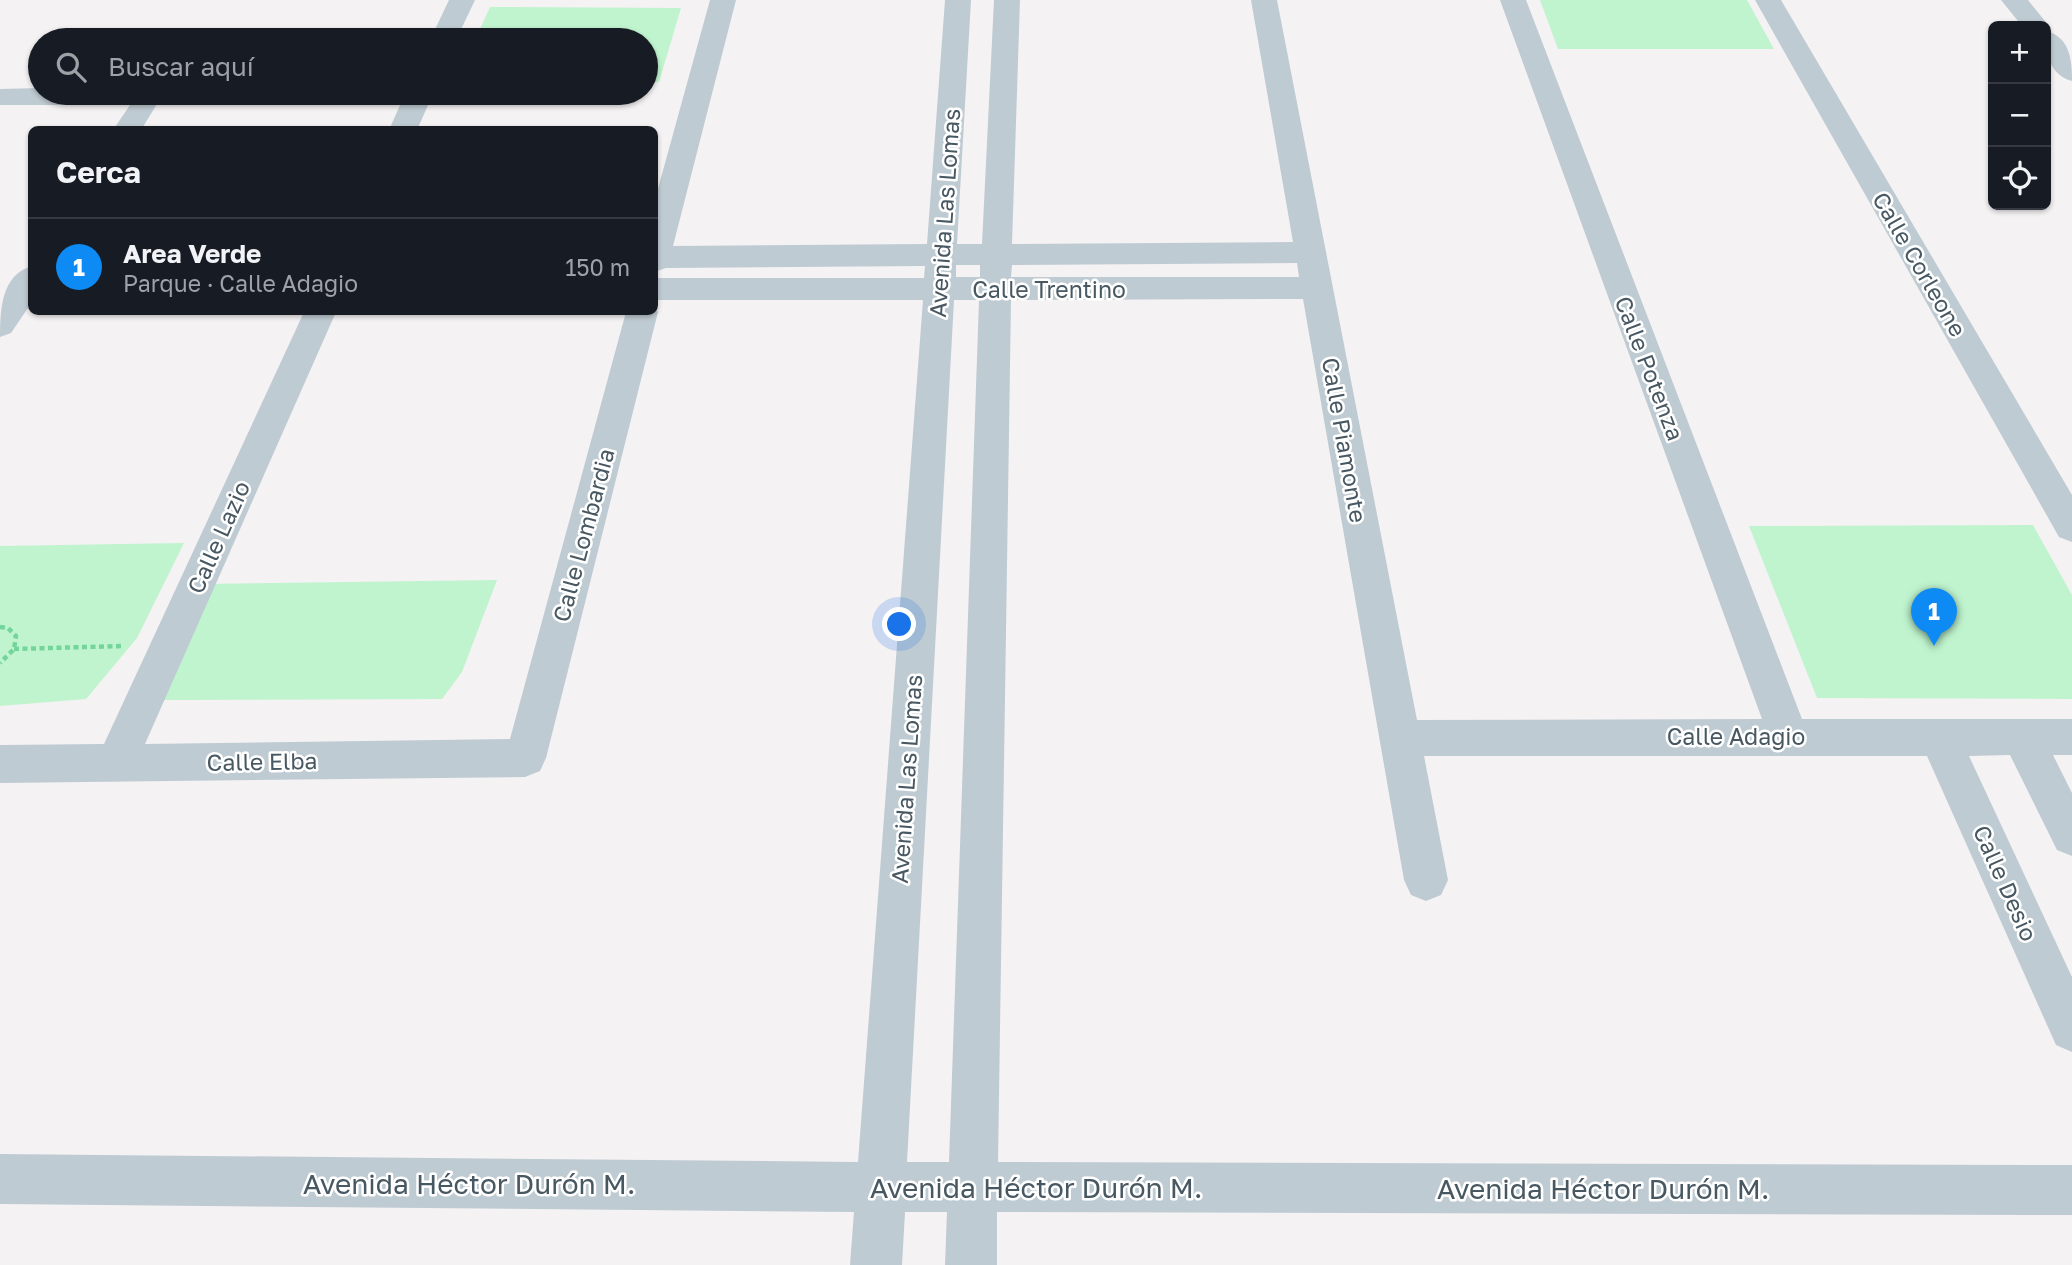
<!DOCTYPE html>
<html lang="es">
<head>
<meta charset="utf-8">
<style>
	:root { --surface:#171b24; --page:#20242c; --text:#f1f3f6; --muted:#9ea1a6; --line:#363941; --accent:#0d8af4 }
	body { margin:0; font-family:"Golos Text",sans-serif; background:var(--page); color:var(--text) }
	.controls { position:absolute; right:21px; top:21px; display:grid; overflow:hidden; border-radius:10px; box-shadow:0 2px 5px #0004 }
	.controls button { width:63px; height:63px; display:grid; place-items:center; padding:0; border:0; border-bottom:2px solid var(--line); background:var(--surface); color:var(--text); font:35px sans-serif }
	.you { position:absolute; left:900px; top:625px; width:24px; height:24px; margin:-18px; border:5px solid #fff; border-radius:50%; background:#1a73e8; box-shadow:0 0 0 10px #1a73e833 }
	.badge { display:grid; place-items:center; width:46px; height:46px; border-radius:50%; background:var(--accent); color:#fff; font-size:23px; font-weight:700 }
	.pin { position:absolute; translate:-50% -58px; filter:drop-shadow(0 2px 4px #0008) }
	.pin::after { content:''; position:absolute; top:37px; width:24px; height:21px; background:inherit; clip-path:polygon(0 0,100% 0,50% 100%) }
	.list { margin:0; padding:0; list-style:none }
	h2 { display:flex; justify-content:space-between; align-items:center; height:91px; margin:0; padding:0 28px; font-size:30px }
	h2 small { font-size:23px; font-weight:400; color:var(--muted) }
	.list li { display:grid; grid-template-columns:46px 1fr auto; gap:21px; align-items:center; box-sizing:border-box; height:98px; padding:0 28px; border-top:2px solid var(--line) }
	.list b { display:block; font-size:26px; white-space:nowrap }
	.list p { margin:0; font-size:23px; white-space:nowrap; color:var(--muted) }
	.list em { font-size:23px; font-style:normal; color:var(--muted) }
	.icon { flex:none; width:38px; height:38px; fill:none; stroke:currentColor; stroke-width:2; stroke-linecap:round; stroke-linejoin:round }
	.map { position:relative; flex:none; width:2072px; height:1265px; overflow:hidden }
	.search { position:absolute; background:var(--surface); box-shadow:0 2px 5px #0004; left:28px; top:28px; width:630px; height:77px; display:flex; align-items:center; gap:18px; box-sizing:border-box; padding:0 24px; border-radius:38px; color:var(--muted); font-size:26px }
	.panel { position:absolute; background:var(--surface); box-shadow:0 2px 5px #0004; left:28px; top:126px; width:630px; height:189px; border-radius:10px }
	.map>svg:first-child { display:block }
	.green { fill:#bff4ce }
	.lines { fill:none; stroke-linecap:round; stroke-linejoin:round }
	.path { stroke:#74d59b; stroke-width:4.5; stroke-dasharray:5 3.5; stroke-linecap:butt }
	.street { fill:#bfcbd2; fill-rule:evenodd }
	.labels { text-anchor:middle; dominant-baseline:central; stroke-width:5; stroke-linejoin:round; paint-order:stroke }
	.street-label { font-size:23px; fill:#485862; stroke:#fff }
	.near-street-label { font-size:28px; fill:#485862; stroke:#fff }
</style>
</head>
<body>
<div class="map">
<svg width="2072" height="1265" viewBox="0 0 2072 1265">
	<rect width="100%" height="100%" fill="#f5f2f3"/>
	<g class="green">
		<path d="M1540 0H1747L1774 49H1558Z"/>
		<path d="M490 7 681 8 659 82H646V40H475Z"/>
		<path d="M2033 525 2072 595V699L1817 698 1749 526Z"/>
		<path d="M184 543 137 638 86 699 0 706V546Z"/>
		<path d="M497 580 462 672 442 699 160 700 206 584Z"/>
	</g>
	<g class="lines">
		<g class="path">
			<path d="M0 627 8 628 16 636 14 649 0 663"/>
			<path d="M14 649 122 646"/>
		</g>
		<g class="street">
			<path d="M449 0H475L456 40H430Z"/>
			<path d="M710 0H736L673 246 927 244 945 0H971L957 244H982L994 0H1020L1012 244 1293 242 1251 0H1277L1417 720 1762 719 1500 0H1526L1802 719H2072V755H2053L2072 793V856L2057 850 2010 755 1969 756 2072 977V1052L2056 1045 1927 756H1424L1448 880 1441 895 1426 901 1411 895 1404 880 1303 299 1011 300 998 1162 2072 1165V1215L997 1212V1265H945L947 1212H905L902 1265H850L854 1212 0 1204V1154L858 1162 923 300H654V278H924L925 266 666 268 654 272V203ZM1297 263 1299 277H1011L1012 265ZM956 265H980V277H956ZM954 300H979L949 1162H907Z"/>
			<path d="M1755 0H1781L2072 495V542L2059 537Z"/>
			<path d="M2001 0H2028L2049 26 2046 31V26H2022Z"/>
			<path d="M2046 31C2070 37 2072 60 2072 81 2049 75 2045 52 2046 31Z"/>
			<path d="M40 88V93L433 94 417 130H389L401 103 157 104 141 130H113L130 105H0V89Z"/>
			<path d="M32 266V302L11 333 0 337C0 310 1 275 32 266Z"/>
			<path d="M654 306 658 312 546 758 540 771 525 777 0 783V745L104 744 304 312H336L145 744 510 739 626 312H654Z"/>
		</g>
	</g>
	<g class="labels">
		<g class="street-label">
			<text transform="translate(944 213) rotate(-86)">Avenida Las Lomas</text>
			<text transform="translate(1920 264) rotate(60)">Calle Corleone</text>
			<text x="1049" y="289">Calle Trentino</text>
			<text transform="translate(1650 368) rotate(69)">Calle Potenza</text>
			<text transform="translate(1345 440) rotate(80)">Calle Piamonte</text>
			<text transform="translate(583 535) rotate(-75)">Calle Lombardia</text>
			<text transform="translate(218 537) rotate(-66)">Calle Lazio</text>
			<text x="1736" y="736">Calle Adagio</text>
			<text transform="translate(262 761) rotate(-1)">Calle Elba</text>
			<text transform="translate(906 779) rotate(-86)">Avenida Las Lomas</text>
			<text transform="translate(2006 883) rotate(66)">Calle Desio</text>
		</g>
		<g class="near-street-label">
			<text x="469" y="1183">Avenida Héctor Durón M.</text>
			<text x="1036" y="1187">Avenida Héctor Durón M.</text>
			<text x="1603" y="1188">Avenida Héctor Durón M.</text>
		</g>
	</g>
</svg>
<div class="controls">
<button>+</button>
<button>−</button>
<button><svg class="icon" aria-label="locate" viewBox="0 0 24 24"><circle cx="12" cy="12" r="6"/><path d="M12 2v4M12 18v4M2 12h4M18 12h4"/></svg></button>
</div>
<div class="you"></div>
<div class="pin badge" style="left:1934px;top:646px">1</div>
<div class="search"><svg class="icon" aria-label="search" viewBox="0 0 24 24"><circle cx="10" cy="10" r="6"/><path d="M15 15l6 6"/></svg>Buscar aquí</div>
<section class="panel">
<h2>Cerca<small></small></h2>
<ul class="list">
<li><span class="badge">1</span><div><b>Area Verde</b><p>Parque · Calle Adagio</p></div><em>150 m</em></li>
</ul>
</section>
</div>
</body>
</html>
